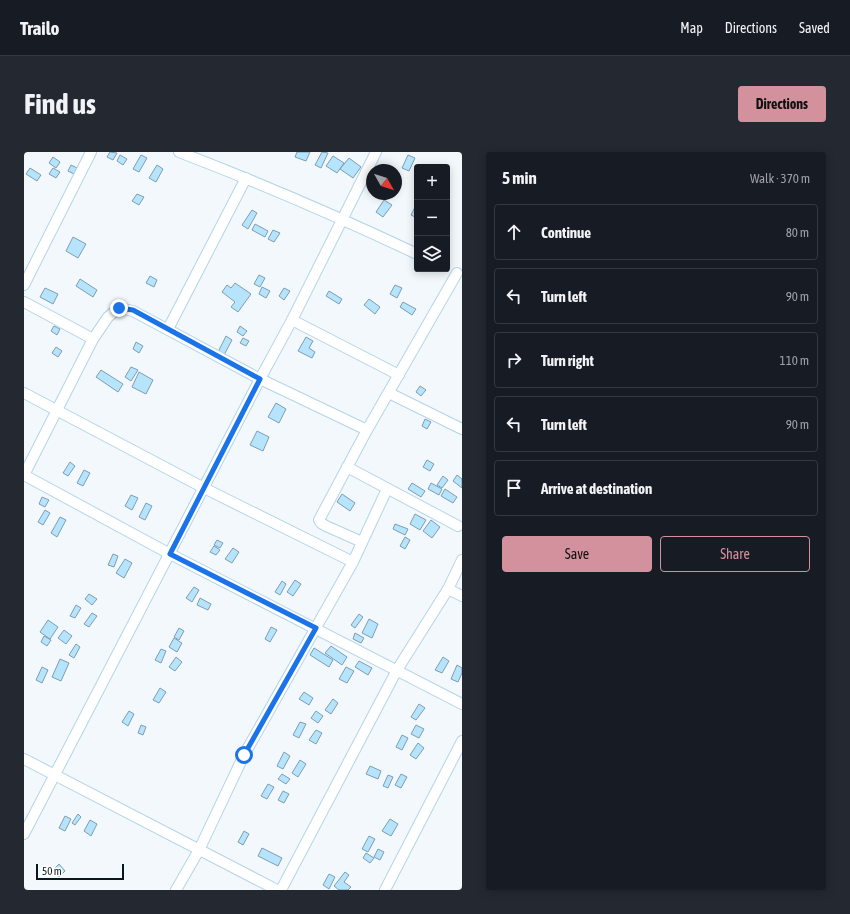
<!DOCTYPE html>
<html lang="en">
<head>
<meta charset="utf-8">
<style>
	:root { --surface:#171b24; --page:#242831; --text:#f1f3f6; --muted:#9ea1a6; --line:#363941; --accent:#d3919d }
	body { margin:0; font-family:"Asap Condensed",sans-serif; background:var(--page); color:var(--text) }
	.controls { position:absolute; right:12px; top:12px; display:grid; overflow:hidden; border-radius:4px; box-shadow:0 2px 10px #0003 }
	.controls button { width:36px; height:36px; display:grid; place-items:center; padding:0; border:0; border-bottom:1px solid var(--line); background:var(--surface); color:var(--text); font:20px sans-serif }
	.compass { position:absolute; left:342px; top:12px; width:36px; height:36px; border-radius:50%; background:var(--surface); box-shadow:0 2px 10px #0003; rotate:129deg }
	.scale { position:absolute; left:12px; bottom:10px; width:88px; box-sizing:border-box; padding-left:4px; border:2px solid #0b171e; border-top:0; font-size:11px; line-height:14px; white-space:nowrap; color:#0b171e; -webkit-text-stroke:3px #fff; paint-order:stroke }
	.stop { position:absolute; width:12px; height:12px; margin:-9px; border:3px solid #1a73e8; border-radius:50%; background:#fff }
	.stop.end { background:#1a73e8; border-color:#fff; box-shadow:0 1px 4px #0008 }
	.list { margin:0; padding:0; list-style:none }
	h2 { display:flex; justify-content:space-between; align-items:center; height:52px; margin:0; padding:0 16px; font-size:17px }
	h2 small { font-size:13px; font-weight:400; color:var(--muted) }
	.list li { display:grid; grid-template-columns:26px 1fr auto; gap:12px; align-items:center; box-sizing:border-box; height:56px; margin:0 8px 8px; padding:0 8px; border:1px solid var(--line); border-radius:4px }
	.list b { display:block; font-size:15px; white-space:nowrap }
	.list em { font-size:13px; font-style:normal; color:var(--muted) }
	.actions { display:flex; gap:8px; padding:12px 16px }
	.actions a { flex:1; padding:9px 0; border:1px solid var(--accent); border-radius:4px; text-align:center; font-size:14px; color:var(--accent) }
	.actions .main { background:var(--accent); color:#111 }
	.icon { flex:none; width:22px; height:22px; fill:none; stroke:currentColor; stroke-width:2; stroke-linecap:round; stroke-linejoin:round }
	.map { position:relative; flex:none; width:438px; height:738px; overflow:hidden; border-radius:4px }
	header { display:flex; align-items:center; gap:24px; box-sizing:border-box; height:56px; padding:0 20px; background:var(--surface); border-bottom:1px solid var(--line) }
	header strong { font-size:19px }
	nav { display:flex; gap:22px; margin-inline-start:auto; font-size:14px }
	.intro { display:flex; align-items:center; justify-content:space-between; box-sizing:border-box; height:96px; padding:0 24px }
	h1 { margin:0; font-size:28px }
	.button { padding:10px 18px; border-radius:4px; background:var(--accent); color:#111; font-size:14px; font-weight:700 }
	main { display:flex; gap:24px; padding:0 24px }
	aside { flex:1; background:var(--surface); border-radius:4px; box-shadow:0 2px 10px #0003 }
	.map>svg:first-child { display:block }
	.building { fill:#b7e4fd; stroke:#7e9eb0 }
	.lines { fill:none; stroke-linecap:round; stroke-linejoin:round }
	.minor-casing { stroke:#b4d5e8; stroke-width:12 }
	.minor { stroke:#fff; stroke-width:10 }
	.route { stroke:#1a73e8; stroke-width:5 }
</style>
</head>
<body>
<header>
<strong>Trailo</strong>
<nav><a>Map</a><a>Directions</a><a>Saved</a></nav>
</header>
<div class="intro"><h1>Find us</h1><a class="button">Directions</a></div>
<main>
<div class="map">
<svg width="438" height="738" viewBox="0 0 438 738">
	<rect width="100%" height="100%" fill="#f2f8fc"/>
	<g class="building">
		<path d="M86 0 93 1 89 8 83 5Z"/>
		<path d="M273 0H286L282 9 271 5Z"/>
		<path d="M298 0 304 1 297 16 291 13Z"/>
		<path d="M96 3 103 7 99 13 93 9Z"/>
		<path d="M117 3 123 6 115 20 109 17Z"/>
		<path d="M384 3 391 6 385 19 378 16Z"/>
		<path d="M309 4 320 11 313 21 302 14Z"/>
		<path d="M29 5 36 10 32 16 25 11Z"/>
		<path d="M325 6 337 15 329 26 316 17Z"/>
		<path d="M47 13 53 16 50 22 44 19Z"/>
		<path d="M133 13 139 17 132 30 125 26Z"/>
		<path d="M6 16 17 23 13 29 2 22Z"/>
		<path d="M29 16 36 20 32 26 25 22Z"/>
		<path d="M113 42 120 45 115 53 108 49Z"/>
		<path d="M360 48 368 53 359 65 352 60Z"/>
		<path d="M393 51V66L387 63Z"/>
		<path d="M228 58 233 61 224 77 218 73Z"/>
		<path d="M231 72 244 79 241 85 228 78Z"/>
		<path d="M249 78 256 81 250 90 244 87Z"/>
		<path d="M49 85 62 92 54 106 42 99Z"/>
		<path d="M235 123 241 126 236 135 230 132Z"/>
		<path d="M126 124 133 128 130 135 122 131Z"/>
		<path d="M56 127 73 138 69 145 52 134Z"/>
		<path d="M211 131 227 142 214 160 207 155 211 150 198 140 203 133 207 136Z"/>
		<path d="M371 133 378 136 373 146 366 142Z"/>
		<path d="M238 135 246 139 242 146 235 142Z"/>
		<path d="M21 136 34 142 29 152 16 145Z"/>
		<path d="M260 136 266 139 260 148 255 144Z"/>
		<path d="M305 139 318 147 315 152 302 144Z"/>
		<path d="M345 147 356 155 351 162 340 153Z"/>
		<path d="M379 150 392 157 388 163 376 155Z"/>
		<path d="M30 174 36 177 33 183 27 179Z"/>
		<path d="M216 174 223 179 219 184 213 180Z"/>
		<path d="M202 184 208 188 200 203 194 200Z"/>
		<path d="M282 185 289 189 285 196 291 200 288 206 274 199Z"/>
		<path d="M219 186 225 189 222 194 216 191Z"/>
		<path d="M112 190 119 194 115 201 109 197Z"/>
		<path d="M32 195 38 199 34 205 28 201Z"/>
		<path d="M107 215 114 218 107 229 101 225Z"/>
		<path d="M77 218 99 232 94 240 72 225Z"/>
		<path d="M115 220 129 228 122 242 108 235Z"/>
		<path d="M396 234 402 238 397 244 392 240Z"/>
		<path d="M252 251 262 257 255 271 244 265Z"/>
		<path d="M401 267 407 270 403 277 398 274Z"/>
		<path d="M233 279 245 285 239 299 226 293Z"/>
		<path d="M403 308 410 312 406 319 399 315Z"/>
		<path d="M46 310 51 314 44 324 39 321Z"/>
		<path d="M60 318 66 321 59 334 53 331Z"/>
		<path d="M433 323 438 327V336L429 329Z"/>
		<path d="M419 324 424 328 418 336 413 333Z"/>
		<path d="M388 331 401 339 397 345 384 337Z"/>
		<path d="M407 331 418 337 415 343 404 337Z"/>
		<path d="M421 337 433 345 429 351 417 344Z"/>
		<path d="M318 342 331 351 326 359 313 350Z"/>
		<path d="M107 343 114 346 108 358 101 354Z"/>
		<path d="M18 345 25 348 21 355 15 352Z"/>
		<path d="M122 351 128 354 121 368 115 365Z"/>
		<path d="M21 358 26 361 19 373 14 370Z"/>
		<path d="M391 362 402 368 396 378 386 372Z"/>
		<path d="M36 365 42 368 33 385 27 381Z"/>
		<path d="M407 368 416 375 408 386 399 379Z"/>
		<path d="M371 372 384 377 381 383 369 377Z"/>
		<path d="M381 385 386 388 381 397 376 394Z"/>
		<path d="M193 388 199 391 196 396 190 393Z"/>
		<path d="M190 394 196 398 192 403 186 400Z"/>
		<path d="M209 396 215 400 208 411 201 407Z"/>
		<path d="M89 402 94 404 90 415 84 413Z"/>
		<path d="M101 407 108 411 100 426 92 421Z"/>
		<path d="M271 428 277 432 269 444 263 440Z"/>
		<path d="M258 429 262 432 256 443 251 440Z"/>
		<path d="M170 435 175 438 168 450 162 446Z"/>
		<path d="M65 442 73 447 68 453 61 447Z"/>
		<path d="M176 446 187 452 184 458 173 453Z"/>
		<path d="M52 453 57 456 51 466 46 464Z"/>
		<path d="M68 461 73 464 65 475 60 472Z"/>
		<path d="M335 462 339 465 331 476 327 473Z"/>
		<path d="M345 467 354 472 348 486 338 481Z"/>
		<path d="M24 468 34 475 26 487 16 480Z"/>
		<path d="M247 475 253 478 246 490 241 487Z"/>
		<path d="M155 476 160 479 155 488 150 485Z"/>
		<path d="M40 478 48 484 42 492 34 486Z"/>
		<path d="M331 481 340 486 337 491 329 487Z"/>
		<path d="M20 484 27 488 23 494 17 490Z"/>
		<path d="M150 486 158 491 153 500 145 495Z"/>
		<path d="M52 492 56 495 50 506 45 503Z"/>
		<path d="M307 494 323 505 318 513 301 501Z"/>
		<path d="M290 496 309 508 305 515 286 503Z"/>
		<path d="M137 497 142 499 137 511 131 508Z"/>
		<path d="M152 505 158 510 151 519 145 515Z"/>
		<path d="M419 505 425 509 418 521 411 518Z"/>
		<path d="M36 507 45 511 37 529 28 525Z"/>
		<path d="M335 509 348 516 344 523 331 515Z"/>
		<path d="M433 513 438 516V521L434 530 427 527Z"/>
		<path d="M18 515 24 518 18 531 12 528Z"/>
		<path d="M322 515 330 519 323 531 315 527Z"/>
		<path d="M136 536 142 540 135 551 129 548Z"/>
		<path d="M280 540 289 546 285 553 275 547Z"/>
		<path d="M309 547 314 551 307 562 301 558Z"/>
		<path d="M395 552 401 556 392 568 387 565Z"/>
		<path d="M105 559 110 562 104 574 98 570Z"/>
		<path d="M292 559 299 564 294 571 287 566Z"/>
		<path d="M276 570 282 572 275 586 269 583Z"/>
		<path d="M117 573 122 575 119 583 114 581Z"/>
		<path d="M392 573 400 577 395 586 387 582Z"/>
		<path d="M292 578 298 581 292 592 285 588Z"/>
		<path d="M378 583 384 586 378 598 372 595Z"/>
		<path d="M394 591 400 596 392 607 386 603Z"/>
		<path d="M260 600 266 604 259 617 253 614Z"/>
		<path d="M276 608 282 612 274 625 268 621Z"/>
		<path d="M346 614 357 619 354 627 342 622Z"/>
		<path d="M258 622 266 627 262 632 254 627Z"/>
		<path d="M377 622 383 625 377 636 371 633Z"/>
		<path d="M364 623 369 625 364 636 359 634Z"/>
		<path d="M244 632 250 635 243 647 237 644Z"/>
		<path d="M259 639 265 642 260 651 254 648Z"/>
		<path d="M54 662 57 665 51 673 48 671Z"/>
		<path d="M41 664 47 667 41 679 35 676Z"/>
		<path d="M366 667 374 672 367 684 358 679Z"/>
		<path d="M66 668 73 672 67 684 60 679Z"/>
		<path d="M220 679 225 682 219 693 214 690Z"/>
		<path d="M345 684 351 687 344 700 338 697Z"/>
		<path d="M238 696 258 706 254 714 234 704Z"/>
		<path d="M354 697 360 700 356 708 350 705Z"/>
		<path d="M342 701 350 706 346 711 339 706Z"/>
		<path d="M35 712 41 719 35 725 29 718Z"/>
		<path d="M321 720 325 723 320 730 327 735 324 738H315L310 734Z"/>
		<path d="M305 722 311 725 305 737 299 733Z"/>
	</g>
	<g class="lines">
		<defs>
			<g id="minor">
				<path d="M155 0C236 31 315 65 393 102"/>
				<path d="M0 133 67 0"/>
				<path d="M0 150 69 187"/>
				<path d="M268 168 375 223"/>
				<path d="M144 177 222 26"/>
				<path d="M0 241 180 336 329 410"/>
				<path d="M365 241 438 277"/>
				<path d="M323 315 434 374"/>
				<path d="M0 323 146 402 438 552"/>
				<path d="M0 323 69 187 84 165 95 156 109 159 236 227 343 278"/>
				<path d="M338 390 302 374 297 371 295 368 343 278 433 121"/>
				<path d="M438 408 424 437 438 444"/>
				<path d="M0 607 253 738"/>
				<path d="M0 682 236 227 268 168 352 0"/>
				<path d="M152 738 175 698 220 603 329 410 363 337"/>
				<path d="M257 738 373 518 424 437"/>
				<path d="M361 738 438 589"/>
			</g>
		</defs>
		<use href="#minor" class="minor-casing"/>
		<use href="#minor" class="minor"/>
	</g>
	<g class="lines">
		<path class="route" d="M95 156 109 158 236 227 146 402 292 476 220 603"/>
	</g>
</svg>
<div class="controls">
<button>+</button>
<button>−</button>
<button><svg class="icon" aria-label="layers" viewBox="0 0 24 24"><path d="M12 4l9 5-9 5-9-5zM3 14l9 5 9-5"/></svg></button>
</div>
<svg class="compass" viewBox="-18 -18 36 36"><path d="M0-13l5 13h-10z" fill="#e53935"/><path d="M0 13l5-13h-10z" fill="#9ea1a6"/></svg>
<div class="scale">50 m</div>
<div class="stop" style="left:220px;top:603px"></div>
<div class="stop end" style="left:95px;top:156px"></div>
</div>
<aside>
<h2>5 min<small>Walk · 370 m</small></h2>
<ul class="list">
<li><svg class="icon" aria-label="ahead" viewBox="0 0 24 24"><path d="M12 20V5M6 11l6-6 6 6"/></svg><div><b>Continue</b></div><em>80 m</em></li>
<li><svg class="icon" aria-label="left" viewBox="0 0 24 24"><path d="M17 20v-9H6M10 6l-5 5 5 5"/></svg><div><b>Turn left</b></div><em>90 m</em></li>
<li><svg class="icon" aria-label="right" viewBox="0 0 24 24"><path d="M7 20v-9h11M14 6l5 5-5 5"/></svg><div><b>Turn right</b></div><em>110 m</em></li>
<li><svg class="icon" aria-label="left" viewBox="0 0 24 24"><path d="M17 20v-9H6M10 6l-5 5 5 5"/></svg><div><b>Turn left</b></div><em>90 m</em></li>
<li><svg class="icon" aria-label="arrive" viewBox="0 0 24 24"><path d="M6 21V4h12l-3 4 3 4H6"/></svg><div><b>Arrive at destination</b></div></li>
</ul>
<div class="actions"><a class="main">Save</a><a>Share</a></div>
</aside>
</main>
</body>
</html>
